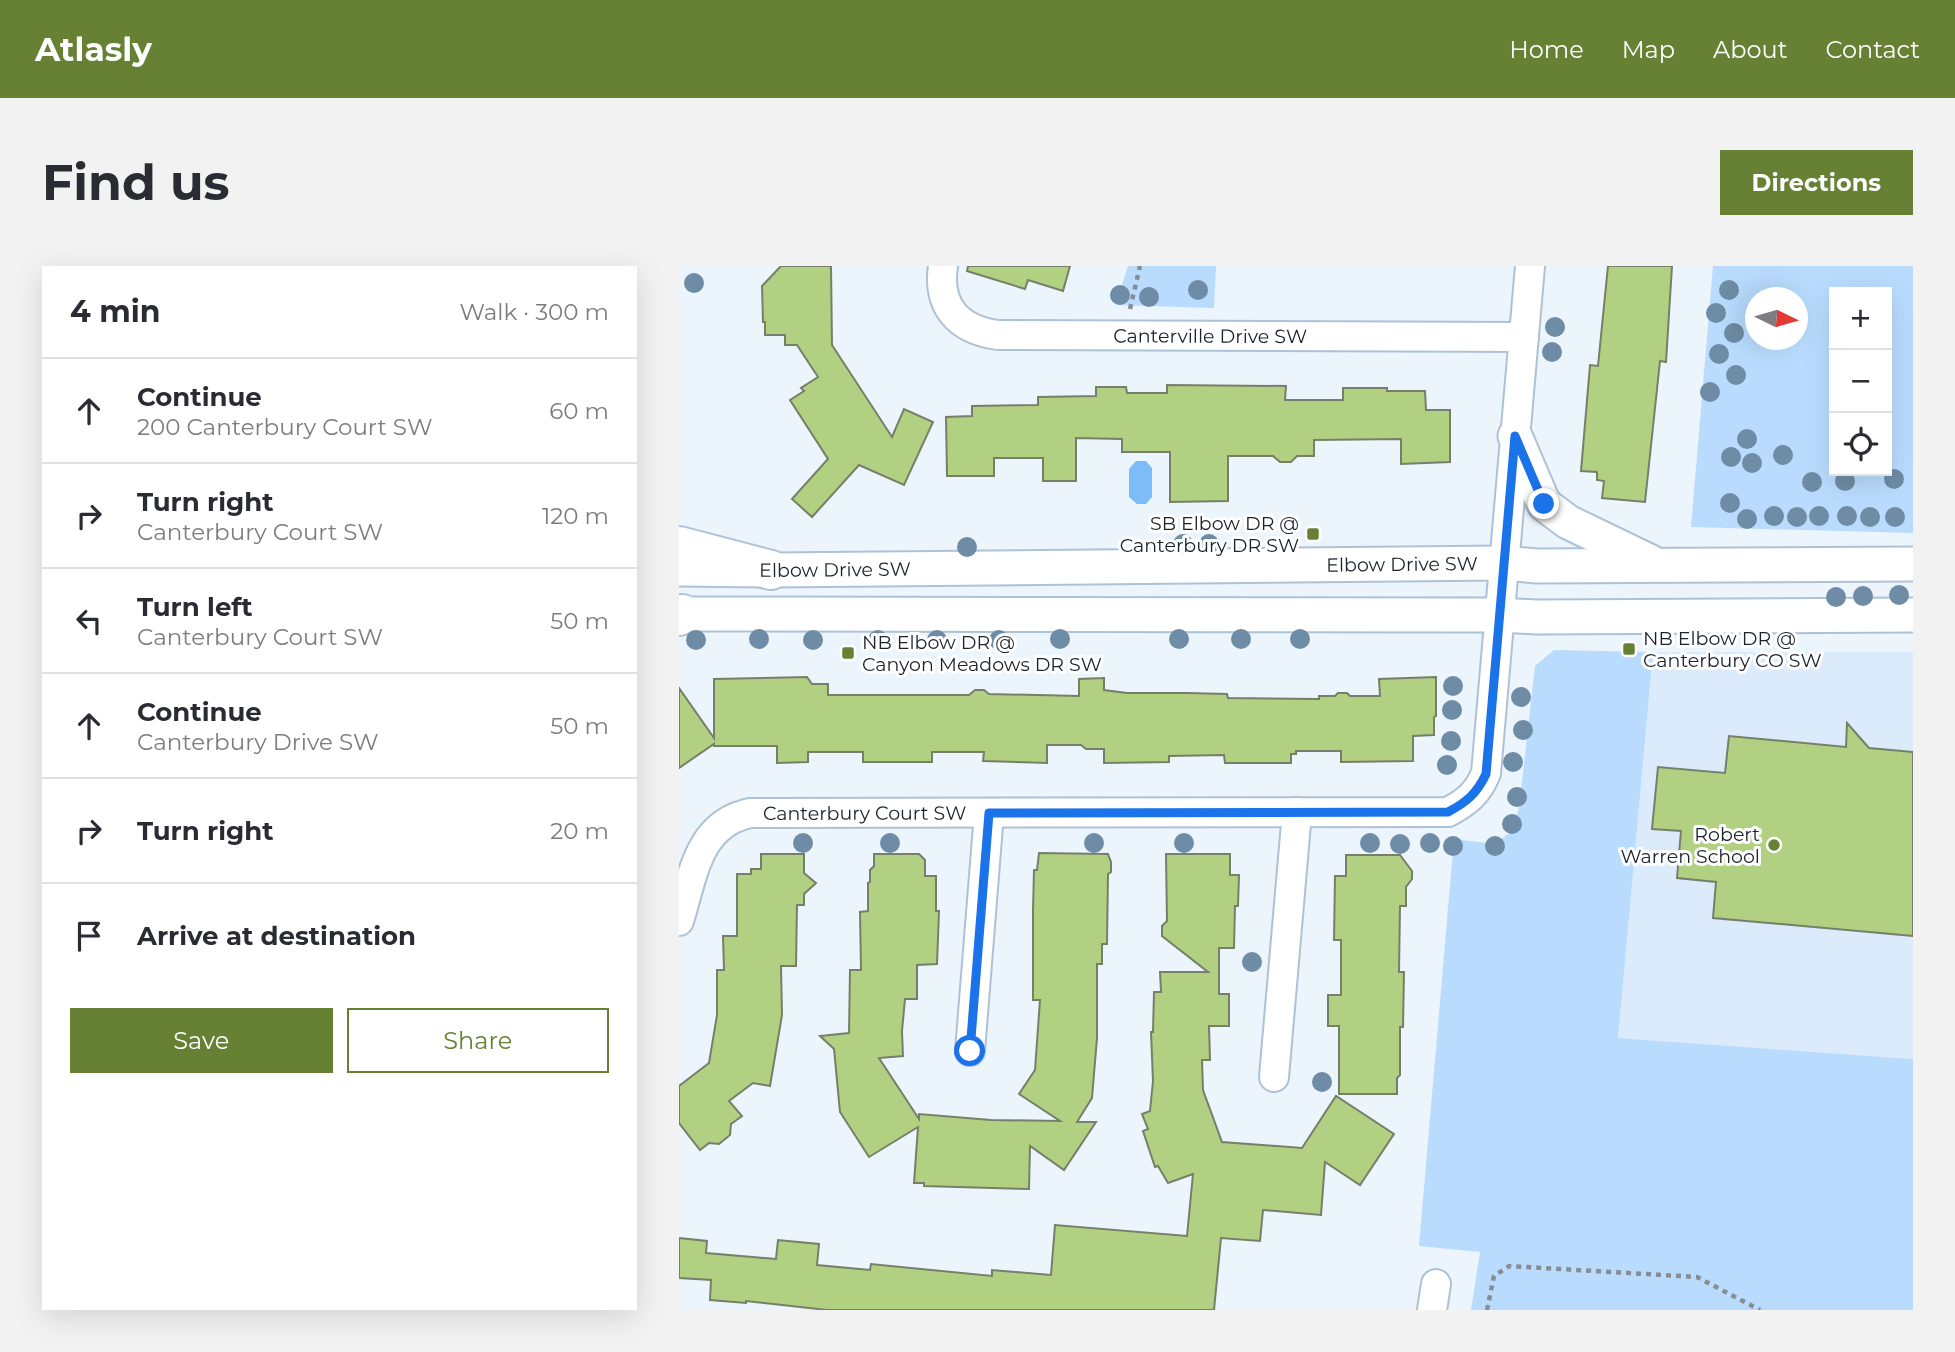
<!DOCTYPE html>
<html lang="en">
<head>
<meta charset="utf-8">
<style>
	:root { --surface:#fff; --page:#f2f2f3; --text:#2b2b33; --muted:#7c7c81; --line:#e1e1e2; --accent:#668034 }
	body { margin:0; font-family:Montserrat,sans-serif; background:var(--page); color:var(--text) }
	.controls { position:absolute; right:21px; top:21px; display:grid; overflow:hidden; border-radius:0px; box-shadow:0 7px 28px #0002 }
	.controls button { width:63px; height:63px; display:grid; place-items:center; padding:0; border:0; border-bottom:2px solid var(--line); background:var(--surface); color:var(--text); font:35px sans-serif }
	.compass { position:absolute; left:1066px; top:21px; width:63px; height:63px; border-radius:50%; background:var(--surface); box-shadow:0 7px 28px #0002; rotate:95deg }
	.stop { position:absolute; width:21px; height:21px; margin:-16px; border:5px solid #1a73e8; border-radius:50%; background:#fff }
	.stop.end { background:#1a73e8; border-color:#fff; box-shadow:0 2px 7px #0008 }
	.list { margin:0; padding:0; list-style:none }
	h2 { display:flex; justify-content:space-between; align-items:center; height:91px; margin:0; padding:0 28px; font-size:30px }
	h2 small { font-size:23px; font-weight:400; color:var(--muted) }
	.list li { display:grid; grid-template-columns:46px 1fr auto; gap:21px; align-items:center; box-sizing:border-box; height:105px; padding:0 28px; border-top:2px solid var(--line) }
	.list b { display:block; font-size:26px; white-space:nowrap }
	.list p { margin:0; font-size:23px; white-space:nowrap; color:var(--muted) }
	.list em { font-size:23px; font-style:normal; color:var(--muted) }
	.actions { display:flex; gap:14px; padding:21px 28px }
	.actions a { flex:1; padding:16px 0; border:2px solid var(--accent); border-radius:0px; text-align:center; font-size:24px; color:var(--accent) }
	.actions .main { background:var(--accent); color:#fff }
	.icon { flex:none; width:38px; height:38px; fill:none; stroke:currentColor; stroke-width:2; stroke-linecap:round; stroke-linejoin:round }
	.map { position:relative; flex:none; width:1234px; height:1044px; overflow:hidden; border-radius:0px }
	header { display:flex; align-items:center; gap:42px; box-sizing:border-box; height:98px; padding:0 35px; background:var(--accent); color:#fff }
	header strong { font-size:33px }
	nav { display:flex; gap:38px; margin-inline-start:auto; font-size:24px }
	.intro { display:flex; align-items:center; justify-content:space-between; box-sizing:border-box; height:168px; padding:0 42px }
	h1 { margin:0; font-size:49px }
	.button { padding:18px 32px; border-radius:0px; background:var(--accent); color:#fff; font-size:24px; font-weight:700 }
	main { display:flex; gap:42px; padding:0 42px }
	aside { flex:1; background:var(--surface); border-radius:0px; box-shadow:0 7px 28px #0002 }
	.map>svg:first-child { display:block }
	.built { fill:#dbebfb }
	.green { fill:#b9dcfe; fill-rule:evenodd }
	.water { fill:#7cbcf8 }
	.building { fill:#b2d081; stroke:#767f69; stroke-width:2 }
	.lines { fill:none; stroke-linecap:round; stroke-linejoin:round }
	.minor-casing { stroke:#aec2d6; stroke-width:32 }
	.tertiary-casing { stroke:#aec2d6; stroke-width:37 }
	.secondary-casing { stroke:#aec2d6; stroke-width:42 }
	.path { stroke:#868d95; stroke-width:4.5; stroke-dasharray:5 5; stroke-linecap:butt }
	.minor { stroke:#fff; stroke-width:28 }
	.tertiary { stroke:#fff; stroke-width:33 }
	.secondary { stroke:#fff; stroke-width:38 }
	.tree { fill:#6e8ca5 }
	.route { stroke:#1a73e8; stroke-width:9 }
	.poi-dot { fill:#668034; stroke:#fff; stroke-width:2.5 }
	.labels { text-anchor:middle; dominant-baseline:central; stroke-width:6; stroke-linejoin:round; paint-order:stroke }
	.street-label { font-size:19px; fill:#1c232b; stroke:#fff }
	.poi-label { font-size:19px; fill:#1c232b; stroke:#fff; text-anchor:end }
</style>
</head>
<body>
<header>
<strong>Atlasly</strong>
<nav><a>Home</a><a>Map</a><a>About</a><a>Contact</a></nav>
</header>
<div class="intro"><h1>Find us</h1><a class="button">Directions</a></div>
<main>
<aside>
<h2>4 min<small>Walk · 300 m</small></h2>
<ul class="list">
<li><svg class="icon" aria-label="ahead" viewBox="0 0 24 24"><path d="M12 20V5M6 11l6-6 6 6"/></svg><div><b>Continue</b><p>200 Canterbury Court SW</p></div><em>60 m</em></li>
<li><svg class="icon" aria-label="right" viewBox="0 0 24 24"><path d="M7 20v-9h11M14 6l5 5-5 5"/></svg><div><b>Turn right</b><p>Canterbury Court SW</p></div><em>120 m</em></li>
<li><svg class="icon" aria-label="left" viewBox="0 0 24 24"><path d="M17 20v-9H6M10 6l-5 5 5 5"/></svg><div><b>Turn left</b><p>Canterbury Court SW</p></div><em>50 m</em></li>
<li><svg class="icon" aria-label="ahead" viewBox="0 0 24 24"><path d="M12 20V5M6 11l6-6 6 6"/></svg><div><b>Continue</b><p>Canterbury Drive SW</p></div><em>50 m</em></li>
<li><svg class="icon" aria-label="right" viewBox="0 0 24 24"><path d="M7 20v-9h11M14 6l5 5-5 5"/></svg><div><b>Turn right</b></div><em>20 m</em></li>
<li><svg class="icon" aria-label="arrive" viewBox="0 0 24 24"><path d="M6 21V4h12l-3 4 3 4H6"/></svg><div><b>Arrive at destination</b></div></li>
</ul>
<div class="actions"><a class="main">Save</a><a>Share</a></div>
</aside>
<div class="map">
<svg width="1234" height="1044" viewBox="0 0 1234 1044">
	<rect width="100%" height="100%" fill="#ecf4fc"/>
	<path class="built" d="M974 386H1234V793L939 772Z"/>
	<g class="green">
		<path d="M449 0H537L535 42 437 39Z"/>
		<path d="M1034 0H1234V267L1012 261ZM1155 26H1208V205H1155ZM1076 32H1118V74H1076Z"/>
		<path d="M875 384 974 386 939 772 1234 793V1044H792L801 986 740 980 775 573 816 578 833 565 840 542 856 400Z"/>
	</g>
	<path class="water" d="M457 195H467L473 202V231L467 238H458L450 231V203Z"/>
	<g class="building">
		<path d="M102 0H152L153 79 213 171 225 143 254 156 225 219 180 199 133 251 113 233 149 193 111 134 125 125 122 122 139 111 118 79H106V69H86V56H84L83 20Z"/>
		<path d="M289 0H391L384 25 349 14 346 23 288 5Z"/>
		<path d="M929 0H993L987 96 981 95 966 236 923 232 925 215 918 214V206L902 205 911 99 919 100Z"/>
		<path d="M488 119 607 120 606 134H664V122H708V125H746L747 144H771V196L722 198V173L635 174V190H618L612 196H601L594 190H549V235L491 236V186H443V173L397 172V215H364V192H315V210H268L267 151 293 150V140L359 139V131L417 130V121H447L448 127H488Z"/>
		<path d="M128 411 133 418H149V429H290L296 424H305L310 428 400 430V413L425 412V424L448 427H508L548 428 549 432 640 433V430H656L659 427H668L671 430H701L700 413 757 411V450L755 451V469L734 470V495L662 496V485H617V488H612V497H546L545 489 490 490V496L425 497V483H407L402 479H368V497L304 495 305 486H253V496H184V486H129V496L98 497V480H35V478L0 502V422L35 472V413Z"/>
		<path d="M1168 457 1190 482 1234 486V670L1034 652 1037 616 998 612 1002 565 973 563 979 501 1046 507 1050 470 1167 481Z"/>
		<path d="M360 587 429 588 432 596V606L429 608 428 678H423V698H418V772L413 832 398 856H417L385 904 351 880 350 923 245 920V917H235L239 861 190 891 161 846 155 783 141 770 170 767 171 704H182L181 646 189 645V617L191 616V604L195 600V588H240L246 594V610H257V645H260L258 698 238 699V733H226L223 765 224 790 200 792 240 853V848L312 854 381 855 340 828 356 804 361 734H354V644L355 604H358Z"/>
		<path d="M82 588H125V607L137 617 125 628V639H118L117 700H102L103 749 91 820 74 817 50 835 63 850 52 858 51 869 40 878 30 877 21 884 0 857V820L30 797 38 749V704H45L44 670H58V608H72V603H82Z"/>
		<path d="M487 588H551V609H560L559 640H556L555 682H540V728H550V760H530L531 794H523L524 824 543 876 623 882 657 830 715 868 681 919 646 896 642 949 584 944 581 975 542 972 535 1044H148L67 1035V1037L31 1034 32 1014 0 1012V972L28 975 27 987 97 993 99 974 140 978 138 999 191 1004 192 998 313 1010V1004L372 1009 376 959 508 970 514 908 489 917 479 900 476 901 464 865 469 863 463 848 471 845 474 815 472 766H474L475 726H482L481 706H529L483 670V660L488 655Z"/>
		<path d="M667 589H721L733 605V613L727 621V640H721L720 706H725L724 761H721V809L718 812V828H660V760H649V729H662V674H655L656 610H667Z"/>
	</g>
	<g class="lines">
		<defs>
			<g id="minor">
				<path id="s1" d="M264 0C258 41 280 64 319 69L845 71"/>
				<path id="s2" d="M0 655C14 611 18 558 71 547L769 546C788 536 799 527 807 507L851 0"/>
				<path d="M291 785 310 547"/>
				<path d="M595 811 618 546"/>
				<path d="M753 1044 757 1018"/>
			</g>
			<g id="tertiary">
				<path d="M836 170 865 238 889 256 972 296"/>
				<path id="s3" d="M0 303 92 304 824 297 858 300 1234 298"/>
				<path d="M0 348 820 349 858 351 1234 349"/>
			</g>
			<g id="secondary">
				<path d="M0 280 92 304"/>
				<path d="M0 350 3 348"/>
			</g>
		</defs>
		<use href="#minor" class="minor-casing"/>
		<use href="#tertiary" class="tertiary-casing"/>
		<use href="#secondary" class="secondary-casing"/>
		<g class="path">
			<path d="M451 43 461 0"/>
			<path d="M808 1044 815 1010 830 1000 1018 1011 1081 1044"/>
		</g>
		<use href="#minor" class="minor"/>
		<use href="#tertiary" class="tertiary"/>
		<use href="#secondary" class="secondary"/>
	</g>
	<g class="tree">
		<circle cx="15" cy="17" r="10"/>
		<circle cx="519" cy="24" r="10"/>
		<circle cx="1050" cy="24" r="10"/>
		<circle cx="441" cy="29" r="10"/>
		<circle cx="470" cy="31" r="10"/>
		<circle cx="1037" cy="47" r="10"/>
		<circle cx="876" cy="61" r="10"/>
		<circle cx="1055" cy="67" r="10"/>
		<circle cx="873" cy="86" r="10"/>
		<circle cx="1040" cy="88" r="10"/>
		<circle cx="1057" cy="109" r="10"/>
		<circle cx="1031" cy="126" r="10"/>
		<circle cx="1068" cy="173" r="10"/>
		<circle cx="1104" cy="189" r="10"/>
		<circle cx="1052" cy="191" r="10"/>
		<circle cx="1073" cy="197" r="10"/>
		<circle cx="1215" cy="213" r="10"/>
		<circle cx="1166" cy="215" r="10"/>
		<circle cx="1133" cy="216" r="10"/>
		<circle cx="1051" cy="237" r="10"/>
		<circle cx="1095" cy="250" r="10"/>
		<circle cx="1140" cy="250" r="10"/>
		<circle cx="1168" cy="250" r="10"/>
		<circle cx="1118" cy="251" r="10"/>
		<circle cx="1191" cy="251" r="10"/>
		<circle cx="1216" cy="251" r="10"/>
		<circle cx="1068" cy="253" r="10"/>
		<circle cx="504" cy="278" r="10"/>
		<circle cx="530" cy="278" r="10"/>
		<circle cx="288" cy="281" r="10"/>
		<circle cx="1220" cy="329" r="10"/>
		<circle cx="1184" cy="330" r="10"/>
		<circle cx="1157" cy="331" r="10"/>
		<circle cx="80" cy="373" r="10"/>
		<circle cx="381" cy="373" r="10"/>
		<circle cx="500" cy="373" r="10"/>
		<circle cx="562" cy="373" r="10"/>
		<circle cx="621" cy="373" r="10"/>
		<circle cx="17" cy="374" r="10"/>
		<circle cx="134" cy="374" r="10"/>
		<circle cx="199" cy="374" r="10"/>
		<circle cx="258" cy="374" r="10"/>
		<circle cx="320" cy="374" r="10"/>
		<circle cx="774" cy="420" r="10"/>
		<circle cx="842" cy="431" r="10"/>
		<circle cx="773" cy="444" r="10"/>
		<circle cx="844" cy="464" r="10"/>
		<circle cx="772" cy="475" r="10"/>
		<circle cx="834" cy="496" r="10"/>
		<circle cx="768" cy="499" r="10"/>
		<circle cx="838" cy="531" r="10"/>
		<circle cx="833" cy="558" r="10"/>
		<circle cx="124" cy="577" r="10"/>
		<circle cx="211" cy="577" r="10"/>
		<circle cx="415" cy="577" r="10"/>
		<circle cx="505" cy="577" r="10"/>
		<circle cx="691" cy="577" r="10"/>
		<circle cx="751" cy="577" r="10"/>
		<circle cx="721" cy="578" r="10"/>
		<circle cx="774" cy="580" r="10"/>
		<circle cx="816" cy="580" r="10"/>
		<circle cx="573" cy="696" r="10"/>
		<circle cx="643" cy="816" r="10"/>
	</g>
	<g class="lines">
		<path class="route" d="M291 785 310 547 769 546C788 536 798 527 807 508L836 170 865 238"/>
	</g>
	<g class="poi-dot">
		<rect x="627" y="261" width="14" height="14" rx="3.5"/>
		<rect x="943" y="376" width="14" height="14" rx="3.5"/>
		<rect x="162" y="380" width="14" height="14" rx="3.5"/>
		<circle cx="1095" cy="579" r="7"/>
	</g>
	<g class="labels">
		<g class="street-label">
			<text stroke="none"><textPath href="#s1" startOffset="313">Canterville Drive SW</textPath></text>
			<text stroke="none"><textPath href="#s3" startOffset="723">Elbow Drive SW</textPath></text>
			<text stroke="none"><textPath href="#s3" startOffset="156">Elbow Drive SW</textPath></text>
			<text stroke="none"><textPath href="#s2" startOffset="252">Canterbury Court SW</textPath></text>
		</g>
		<g class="poi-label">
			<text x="620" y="257">SB Elbow DR @<tspan x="620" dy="22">Canterbury DR SW</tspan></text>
			<text x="964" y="372" text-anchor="start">NB Elbow DR @<tspan x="964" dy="22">Canterbury CO SW</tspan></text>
			<text x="183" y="376" text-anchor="start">NB Elbow DR @<tspan x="183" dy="22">Canyon Meadows DR SW</tspan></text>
			<text x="1081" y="568">Robert<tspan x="1081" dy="22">Warren School</tspan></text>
		</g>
	</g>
</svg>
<div class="controls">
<button>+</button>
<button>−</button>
<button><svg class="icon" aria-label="locate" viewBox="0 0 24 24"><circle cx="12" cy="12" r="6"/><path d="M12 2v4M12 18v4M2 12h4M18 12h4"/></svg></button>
</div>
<svg class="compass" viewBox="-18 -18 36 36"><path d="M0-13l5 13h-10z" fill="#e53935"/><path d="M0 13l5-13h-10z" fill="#7c7c81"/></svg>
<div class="stop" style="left:291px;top:785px"></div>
<div class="stop end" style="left:865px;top:238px"></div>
</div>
</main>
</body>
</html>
